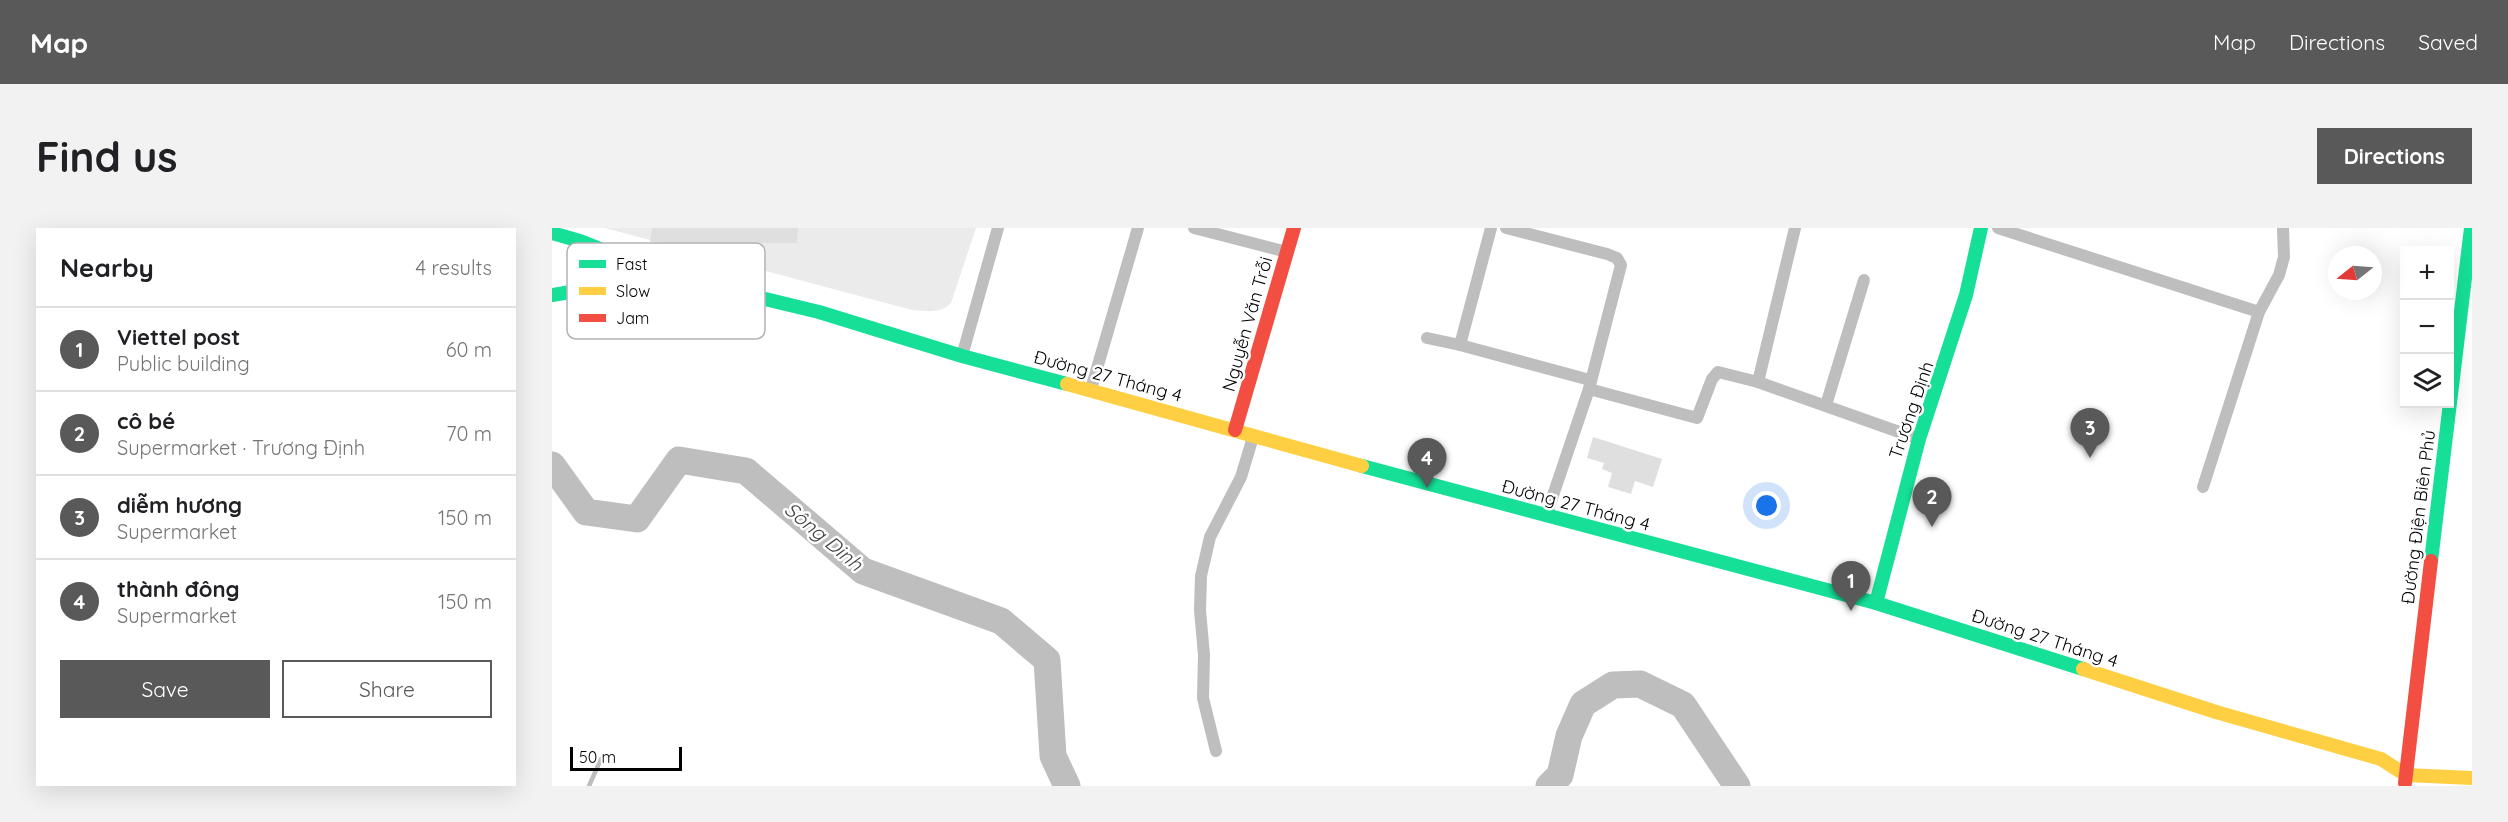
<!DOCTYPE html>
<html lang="en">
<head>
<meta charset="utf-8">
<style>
	:root { --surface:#fff; --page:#f2f2f2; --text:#202124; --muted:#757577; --line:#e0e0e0; --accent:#595959 }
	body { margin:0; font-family:Quicksand,sans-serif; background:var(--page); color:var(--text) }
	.controls { position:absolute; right:18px; top:18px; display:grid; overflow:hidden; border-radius:0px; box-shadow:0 6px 24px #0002 }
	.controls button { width:54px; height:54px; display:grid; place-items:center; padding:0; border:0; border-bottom:2px solid var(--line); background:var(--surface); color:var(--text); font:30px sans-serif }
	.compass { position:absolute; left:1776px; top:18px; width:54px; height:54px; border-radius:50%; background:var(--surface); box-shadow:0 6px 24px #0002; rotate:253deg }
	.scale { position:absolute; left:18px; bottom:15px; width:112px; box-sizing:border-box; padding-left:6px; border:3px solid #000; border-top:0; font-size:16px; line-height:21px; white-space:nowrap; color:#000; -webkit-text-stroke:4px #fff; paint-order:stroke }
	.you { position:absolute; left:1215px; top:278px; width:21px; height:21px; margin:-15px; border:4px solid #fff; border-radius:50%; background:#1a73e8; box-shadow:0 0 0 9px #1a73e833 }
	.badge { display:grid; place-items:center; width:39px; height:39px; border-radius:50%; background:var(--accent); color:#fff; font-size:20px; font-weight:700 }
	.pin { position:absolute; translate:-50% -50px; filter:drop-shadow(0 2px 3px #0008) }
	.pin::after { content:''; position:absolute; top:32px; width:21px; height:18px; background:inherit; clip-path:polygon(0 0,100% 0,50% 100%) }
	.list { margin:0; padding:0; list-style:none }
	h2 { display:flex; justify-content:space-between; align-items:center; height:78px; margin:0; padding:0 24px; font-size:26px }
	h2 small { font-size:20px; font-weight:400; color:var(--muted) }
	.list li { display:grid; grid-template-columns:39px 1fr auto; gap:18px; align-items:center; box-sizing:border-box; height:84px; padding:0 24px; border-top:2px solid var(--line) }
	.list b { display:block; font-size:22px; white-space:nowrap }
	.list p { margin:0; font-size:20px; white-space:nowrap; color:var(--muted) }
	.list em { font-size:20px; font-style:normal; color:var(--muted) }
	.actions { display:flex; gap:12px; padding:18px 24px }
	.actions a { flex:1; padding:14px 0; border:2px solid var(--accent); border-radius:0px; text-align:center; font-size:21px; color:var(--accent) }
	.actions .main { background:var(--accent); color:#fff }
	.icon { flex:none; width:33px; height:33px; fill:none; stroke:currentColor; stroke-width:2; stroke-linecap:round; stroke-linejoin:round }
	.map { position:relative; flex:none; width:1920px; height:558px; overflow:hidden; border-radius:0px }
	header { display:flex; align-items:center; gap:36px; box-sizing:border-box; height:84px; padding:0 30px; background:var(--accent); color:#fff }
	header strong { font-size:28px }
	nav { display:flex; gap:33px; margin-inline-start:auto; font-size:21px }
	.intro { display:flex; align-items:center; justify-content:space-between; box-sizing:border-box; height:144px; padding:0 36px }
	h1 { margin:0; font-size:42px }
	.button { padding:15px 27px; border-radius:0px; background:var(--accent); color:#fff; font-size:21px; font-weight:700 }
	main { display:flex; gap:36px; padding:0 36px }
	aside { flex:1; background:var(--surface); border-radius:0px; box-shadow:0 6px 24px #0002 }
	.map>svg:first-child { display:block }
	.green { fill:#ebebeb }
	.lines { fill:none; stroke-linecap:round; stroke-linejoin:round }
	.stream { stroke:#bebebe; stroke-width:4.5 }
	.river { stroke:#bebebe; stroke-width:27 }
	.building { fill:#dfdfdf }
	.street { stroke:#bebebe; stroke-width:12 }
	.fast { stroke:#16e098; stroke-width:14 }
	.slow { stroke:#ffcf43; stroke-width:14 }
	.jam { stroke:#f24e42; stroke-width:14 }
	.labels { text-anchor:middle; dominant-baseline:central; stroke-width:5; stroke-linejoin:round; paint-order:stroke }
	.street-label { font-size:18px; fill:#000; stroke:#fff }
	.water-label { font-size:20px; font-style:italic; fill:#434343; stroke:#fff }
	.key { fill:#fff; stroke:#b2b2b2; stroke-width:1.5 }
	.key-label { font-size:16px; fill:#000 }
</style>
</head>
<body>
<header>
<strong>Map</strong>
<nav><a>Map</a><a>Directions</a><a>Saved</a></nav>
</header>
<div class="intro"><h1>Find us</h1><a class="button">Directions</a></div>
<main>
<aside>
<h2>Nearby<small>4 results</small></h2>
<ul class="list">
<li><span class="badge">1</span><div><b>Viettel post</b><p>Public building</p></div><em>60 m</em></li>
<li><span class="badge">2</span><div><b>cô bé</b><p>Supermarket · Trương Định</p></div><em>70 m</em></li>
<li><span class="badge">3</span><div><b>diễm hương</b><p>Supermarket</p></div><em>150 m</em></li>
<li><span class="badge">4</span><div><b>thành đông</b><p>Supermarket</p></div><em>150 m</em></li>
</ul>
<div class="actions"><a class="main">Save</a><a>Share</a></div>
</aside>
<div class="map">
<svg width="1920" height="558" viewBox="0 0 1920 558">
	<rect width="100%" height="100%" fill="#fff"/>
	<path class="green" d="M53 0H424L399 75C389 86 375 83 360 82Z"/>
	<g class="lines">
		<path class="stream" d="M37 558 49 531"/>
		<g class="river">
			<path d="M0 237 34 284 85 291 127 232 194 243 311 343 449 393 495 432 501 528 515 558"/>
			<path d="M997 558 1008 547 1017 508 1031 476 1061 457 1088 456 1131 477 1185 558"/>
		</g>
	</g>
	<g class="building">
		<path d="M100 0H246L245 15H204L203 35 137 31 136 15 98 14Z"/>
		<path d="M1041 209 1110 231 1101 259 1083 253 1079 266 1056 259 1060 245 1050 241 1052 235 1035 230Z"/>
	</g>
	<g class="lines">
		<g class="street">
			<path d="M642 0 735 24"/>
			<path d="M954 0 1055 26 1065 30 1069 37 1037 161 994 288"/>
			<path d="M1446 0 1707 84"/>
			<path d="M875 110 908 117 939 0"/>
			<path d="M908 117 1038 152"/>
			<path d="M410 128 446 0"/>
			<path d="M1206 154 1243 0"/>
			<path d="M539 161 586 0"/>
			<path d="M1037 161 1145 190 1160 151 1166 144 1206 154 1367 211"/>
			<path d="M1274 177 1312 52"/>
			<path d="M1651 259 1707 84 1727 47 1732 29 1731 0"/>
			<path d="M664 523 651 470 652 427 648 382 649 348 658 309 689 249 701 209"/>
		</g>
		<g class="fast">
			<path d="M0 5 28 13 114 47 267 84 410 128 515 156"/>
			<path d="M0 67 113 48"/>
			<path d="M810 238 1324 375 1531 441"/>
			<path d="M1879 333 1919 0"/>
			<path d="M1324 375 1367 211 1414 67 1429 0"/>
		</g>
		<g class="slow">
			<path d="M515 156 810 238"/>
			<path d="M1531 441 1664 484 1829 531 1854 547 1920 550"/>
		</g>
		<g class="jam">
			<path d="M683 202 742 0"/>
			<path d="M1853 555 1879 333"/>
		</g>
	</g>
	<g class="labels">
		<g class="street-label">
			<text transform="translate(695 96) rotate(-74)">Nguyễn Văn Trỗi</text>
			<text transform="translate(556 148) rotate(15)">Đường 27 Tháng 4</text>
			<text transform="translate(1359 182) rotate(-71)">Trương Định</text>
			<text transform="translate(1024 277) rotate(15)">Đường 27 Tháng 4</text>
			<text transform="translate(1866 289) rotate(-83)">Đường Điện Biên Phủ</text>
			<text transform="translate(1493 410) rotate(18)">Đường 27 Tháng 4</text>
		</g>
		<g class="water-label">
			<text transform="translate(272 308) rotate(40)">Sông Dinh</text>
		</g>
	</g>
	<rect x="15" y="15" width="198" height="96" rx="9" class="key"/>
	<rect x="27" y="32" width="27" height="8" fill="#16e098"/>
	<rect x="27" y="59" width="27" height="8" fill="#ffcf43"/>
	<rect x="27" y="86" width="27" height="8" fill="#f24e42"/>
	<g class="key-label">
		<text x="64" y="42">Fast</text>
		<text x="64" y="69">Slow</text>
		<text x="64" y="96">Jam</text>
	</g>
</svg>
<div class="controls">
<button>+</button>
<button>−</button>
<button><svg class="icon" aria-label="layers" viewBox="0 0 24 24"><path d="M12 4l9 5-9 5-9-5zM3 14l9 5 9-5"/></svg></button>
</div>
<svg class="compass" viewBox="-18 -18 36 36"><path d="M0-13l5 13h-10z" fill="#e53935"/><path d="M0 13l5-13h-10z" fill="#757577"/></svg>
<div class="scale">50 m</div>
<div class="you"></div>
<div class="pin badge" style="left:1299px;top:383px">1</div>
<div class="pin badge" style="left:1380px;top:299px">2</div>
<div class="pin badge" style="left:1538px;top:230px">3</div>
<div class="pin badge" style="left:875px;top:260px">4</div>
</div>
</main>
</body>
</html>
